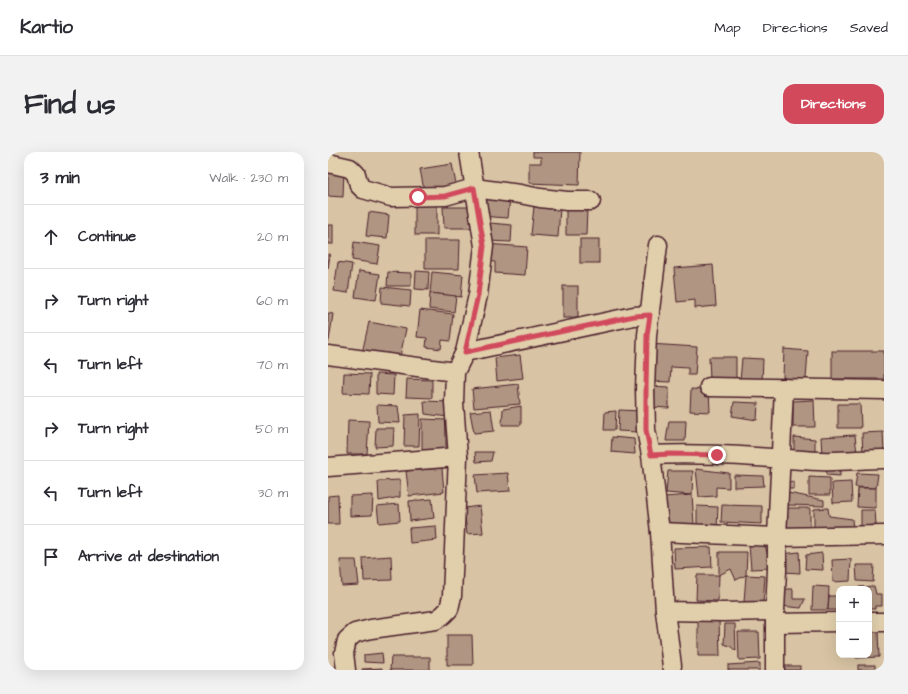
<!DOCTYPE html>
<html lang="en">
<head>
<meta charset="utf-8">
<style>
	:root { --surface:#fff; --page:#f2f2f3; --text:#2b2b33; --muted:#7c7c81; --line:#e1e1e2; --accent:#d1495b }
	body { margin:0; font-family:"Architects Daughter",sans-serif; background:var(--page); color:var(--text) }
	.controls { position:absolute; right:12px; bottom:12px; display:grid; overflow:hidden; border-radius:8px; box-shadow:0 4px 16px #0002 }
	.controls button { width:36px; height:36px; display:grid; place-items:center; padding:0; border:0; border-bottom:1px solid var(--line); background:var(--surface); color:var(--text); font:20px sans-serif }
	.stop { position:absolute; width:12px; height:12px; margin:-9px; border:3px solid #d1495b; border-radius:50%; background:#fff }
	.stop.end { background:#d1495b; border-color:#fff; box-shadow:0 1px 4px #0008 }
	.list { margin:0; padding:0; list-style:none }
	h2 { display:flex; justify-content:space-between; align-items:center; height:52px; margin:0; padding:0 16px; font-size:17px }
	h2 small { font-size:13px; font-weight:400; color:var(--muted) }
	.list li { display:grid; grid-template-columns:26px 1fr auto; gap:12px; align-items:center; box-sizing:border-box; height:64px; padding:0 16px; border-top:1px solid var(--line) }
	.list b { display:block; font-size:15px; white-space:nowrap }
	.list em { font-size:13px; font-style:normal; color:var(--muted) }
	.icon { flex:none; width:22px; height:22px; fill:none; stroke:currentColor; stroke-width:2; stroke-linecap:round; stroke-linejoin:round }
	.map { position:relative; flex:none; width:556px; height:518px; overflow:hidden; border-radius:12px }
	header { display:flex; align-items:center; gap:24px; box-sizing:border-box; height:56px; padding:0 20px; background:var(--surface); border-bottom:1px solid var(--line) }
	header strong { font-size:19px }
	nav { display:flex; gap:22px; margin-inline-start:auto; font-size:14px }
	.intro { display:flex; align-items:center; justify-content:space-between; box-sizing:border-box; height:96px; padding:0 24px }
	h1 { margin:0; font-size:28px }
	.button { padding:10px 18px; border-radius:12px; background:var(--accent); color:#fff; font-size:14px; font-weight:700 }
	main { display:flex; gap:24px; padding:0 24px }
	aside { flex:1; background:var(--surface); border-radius:12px; box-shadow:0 4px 16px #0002 }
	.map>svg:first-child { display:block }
	.building { fill:#b09682; stroke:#4a1f2b }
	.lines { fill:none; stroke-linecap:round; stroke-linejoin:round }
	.minor-casing { stroke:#4a1f2b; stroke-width:21 }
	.minor { stroke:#e1cfac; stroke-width:18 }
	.route { stroke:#d1495b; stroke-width:5 }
</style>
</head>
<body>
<header>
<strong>Kartio</strong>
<nav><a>Map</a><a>Directions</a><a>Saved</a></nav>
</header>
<div class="intro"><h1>Find us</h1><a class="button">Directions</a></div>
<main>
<aside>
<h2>3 min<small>Walk · 230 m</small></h2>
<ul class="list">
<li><svg class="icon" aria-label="ahead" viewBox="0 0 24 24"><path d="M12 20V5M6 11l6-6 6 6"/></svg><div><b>Continue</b></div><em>20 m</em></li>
<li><svg class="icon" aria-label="right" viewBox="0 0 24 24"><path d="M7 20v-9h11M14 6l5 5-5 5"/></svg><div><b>Turn right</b></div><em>60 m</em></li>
<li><svg class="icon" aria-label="left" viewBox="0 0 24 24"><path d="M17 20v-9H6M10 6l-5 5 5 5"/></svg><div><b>Turn left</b></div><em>70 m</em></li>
<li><svg class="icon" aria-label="right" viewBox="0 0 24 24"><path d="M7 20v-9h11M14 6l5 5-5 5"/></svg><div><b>Turn right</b></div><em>50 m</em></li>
<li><svg class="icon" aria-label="left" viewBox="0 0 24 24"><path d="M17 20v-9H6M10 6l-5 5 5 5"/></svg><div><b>Turn left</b></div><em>30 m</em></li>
<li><svg class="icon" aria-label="arrive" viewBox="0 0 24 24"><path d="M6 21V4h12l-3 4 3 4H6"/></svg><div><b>Arrive at destination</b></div></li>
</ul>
</aside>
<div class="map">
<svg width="556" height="518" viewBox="0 0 556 518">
	<rect width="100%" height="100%" fill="#d8c4a4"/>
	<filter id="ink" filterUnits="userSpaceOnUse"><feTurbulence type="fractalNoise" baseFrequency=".025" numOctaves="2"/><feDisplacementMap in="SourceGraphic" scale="8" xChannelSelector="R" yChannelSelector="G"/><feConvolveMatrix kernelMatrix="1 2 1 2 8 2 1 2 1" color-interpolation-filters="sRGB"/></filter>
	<g filter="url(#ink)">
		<g class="building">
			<path d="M205 0H252L251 33 201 31V11H213V5H205Z"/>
			<path d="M124 12 128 32 96 38 92 17Z"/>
			<path d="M0 16 16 17 15 45 0 44Z"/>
			<path d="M153 44 182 45 180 66 152 64Z"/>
			<rect x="87" y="51" width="22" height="32"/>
			<path d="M206 54 232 56 230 85 203 83Z"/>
			<path d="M115 55H145L146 76H116Z"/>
			<path d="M238 57H259L258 83H238Z"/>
			<path d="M41 60 61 63 59 86 38 84Z"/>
			<path d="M162 71 184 73 183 90 160 89Z"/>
			<rect x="0" y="73" width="5" height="19"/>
			<rect x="252" y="87" width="19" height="24"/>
			<path d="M97 88H132L131 117H97Z"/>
			<path d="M26 90 52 94 49 112 24 108Z"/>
			<path d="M158 92 199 95 197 123 167 121V110L157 109Z"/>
			<path d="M0 102H2L0 117Z"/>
			<path d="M10 110 24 112 20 141 6 139Z"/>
			<path d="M385 113 388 154 367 156V148L349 150 346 116Z"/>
			<path d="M31 119 52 122 48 148 27 145Z"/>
			<path d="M88 119 101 120 100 138 87 137Z"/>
			<path d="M60 120 83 121V134H59Z"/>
			<path d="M104 120 135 123 133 145 102 141Z"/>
			<rect x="235" y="134" width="15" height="32"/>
			<path d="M54 135 83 138 82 154 53 151Z"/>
			<path d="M102 141 128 144 126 160 101 157Z"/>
			<path d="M92 158 125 162 122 189 114 188 113 197 98 195 99 186 89 185Z"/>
			<path d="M0 161 5 162 1 189H0Z"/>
			<path d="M41 170 78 177 71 209 34 201Z"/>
			<path d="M321 192 369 195 367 223H360V216L343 215 342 230 319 229Z"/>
			<path d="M456 197 480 199 478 227 455 226Z"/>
			<rect x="504" y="199" width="52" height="28"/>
			<path d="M192 203 195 226 169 229 167 206Z"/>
			<path d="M381 205H408V227H382Z"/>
			<path d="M414 206 435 207 434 230 412 229Z"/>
			<path d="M16 221 42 222 41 242 15 241Z"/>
			<path d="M48 222 66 223 65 243 48 242Z"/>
			<path d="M79 227 104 228V246L78 245Z"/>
			<path d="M190 232 192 252 146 256 144 237Z"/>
			<path d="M321 234 341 235V256L321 255Z"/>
			<path d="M363 237 381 238 382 260 362 259Z"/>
			<path d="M486 248 487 275H465V249Z"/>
			<path d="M96 249 122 250 120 265 97 262Z"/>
			<path d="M406 250 430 251 429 268 404 264Z"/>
			<path d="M510 252H532L533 276H510Z"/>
			<path d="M49 253 70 254 72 271 50 270Z"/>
			<path d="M193 254V273H174L175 257Z"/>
			<path d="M163 258 166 279 146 281 142 260Z"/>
			<path d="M291 258 314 259 310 280 290 279Z"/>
			<path d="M288 259 287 278H276L277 260Z"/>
			<path d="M92 262 91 294H76L77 263Z"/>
			<path d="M94 267 118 268V300L94 299Z"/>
			<path d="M20 268 41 269 39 302H19Z"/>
			<path d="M341 269H358L357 289H338Z"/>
			<path d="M48 276H66L65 294 47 295Z"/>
			<path d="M555 280 556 301 535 302 534 281Z"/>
			<path d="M527 283 529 302 494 304 493 285Z"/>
			<path d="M284 285 306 287 307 302 283 300Z"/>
			<path d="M466 285 487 287V301L466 298Z"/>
			<path d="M147 300H165L163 309 148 310Z"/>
			<path d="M114 316 116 340 81 344 78 319Z"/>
			<path d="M368 317 401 321V336L388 335V344L371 345Z"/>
			<path d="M498 318 512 319V324L499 323Z"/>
			<path d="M340 319H365L364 343 338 341Z"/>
			<path d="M180 321 182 339 149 341 147 323Z"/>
			<path d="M529 321 550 322 548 336 527 335Z"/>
			<path d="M406 323 435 324 436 334 406 335Z"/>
			<path d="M481 325 502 326V343H481Z"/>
			<path d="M72 328V345L51 349 50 329Z"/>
			<path d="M466 330V337H456L455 331Z"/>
			<path d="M523 330 524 350 505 351 504 331Z"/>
			<path d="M530 336H548V356L529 355Z"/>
			<path d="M460 341 496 348V354L459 353Z"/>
			<path d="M10 343 11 372H0V344Z"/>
			<path d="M45 343 44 363 22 364V344Z"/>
			<path d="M364 343 366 372H338L336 345Z"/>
			<path d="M104 347 106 366 82 369 81 349Z"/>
			<path d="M71 352 72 369 51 371 49 354Z"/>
			<path d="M394 353 434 354V372L393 370Z"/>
			<path d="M152 354 155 381 139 382 136 356Z"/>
			<path d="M369 354 390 355 389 377 369 376Z"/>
			<rect x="456" y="356" width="26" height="22"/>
			<path d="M500 356 501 364 524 367 525 378H486V357Z"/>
			<path d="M533 358H547L548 373 533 374Z"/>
			<path d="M108 374 109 388 82 391 81 376Z"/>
			<path d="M421 393H437L443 416 423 417Z"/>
			<path d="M383 395 384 415 347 417 346 396Z"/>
			<path d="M391 400H419L418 423 408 428 403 417 391 423Z"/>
			<path d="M471 400 472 421 455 420 454 402Z"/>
			<path d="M494 401 495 418 477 417 478 403Z"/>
			<path d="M63 404 64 428 36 429 35 406Z"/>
			<path d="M523 407 522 429 505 430 504 408Z"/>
			<path d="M12 408H28L31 433 14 434Z"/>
			<path d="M528 413H546L545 430 529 429Z"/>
			<path d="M369 423H391L390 449 368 448Z"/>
			<path d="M418 423 437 424 435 451 416 450Z"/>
			<path d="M485 434 501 435 500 458H484Z"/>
			<path d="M546 434 548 442H554V454H547V457H541V437H531V435Z"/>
			<path d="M453 437H465V447H477L473 456 453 454Z"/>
			<path d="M501 444H511V458H500Z"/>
			<path d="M370 468H391L392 504H370Z"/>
			<path d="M397 472H407L408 499 402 494 396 492Z"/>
			<path d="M550 478 551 505 528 506V503H541V479Z"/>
			<path d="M410 480H431L432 507 411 508Z"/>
			<path d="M119 483H144L145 513H119Z"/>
			<path d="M54 501 55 511 36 510V503Z"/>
			<path d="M63 505H102V518H62Z"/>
			<path d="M432 511V518H400V513Z"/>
			<rect x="530" y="513" width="17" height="5"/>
			<rect x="449" y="514" width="23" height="4"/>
			<path d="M54 516V518H34V517Z"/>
		</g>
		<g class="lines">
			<defs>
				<g id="minor">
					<path d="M0 11 22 16 28 22 31 33 35 37 63 45 117 44 146 36 192 42 212 46 239 49H263"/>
					<path d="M137 200 306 164 322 163"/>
					<path d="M0 203 127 220"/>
					<path d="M381 235 556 238"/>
					<path d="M323 303 318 278 317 237 319 183 330 93"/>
					<path d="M0 315 130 305 126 251 127 220 137 200 150 143 156 94 141 0"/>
					<path d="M332 380 449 385 556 383"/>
					<path d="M337 459 344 514"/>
					<path d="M447 459 395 460 337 459 332 380 323 303C379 300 436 306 492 309 513 310 535 307 556 307"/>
					<path d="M541 470H556"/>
					<path d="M447 471 511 470"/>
					<path d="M18 518 16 501 19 488 27 481 43 477 108 468 115 463 121 457 124 444 130 305"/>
					<path d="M447 518V459L449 418V385L456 236"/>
				</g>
			</defs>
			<use href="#minor" class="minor-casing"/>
			<use href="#minor" class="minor"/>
		</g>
	</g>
	<g class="lines" filter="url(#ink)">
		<path class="route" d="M90 45 117 44 146 36 156 94 150 143 137 200 306 164 322 163 319 183 318 237V278L323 303 343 302 389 303"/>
	</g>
</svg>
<div class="controls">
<button>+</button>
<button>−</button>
</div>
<div class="stop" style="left:90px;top:45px"></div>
<div class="stop end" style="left:389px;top:303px"></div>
</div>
</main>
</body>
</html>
